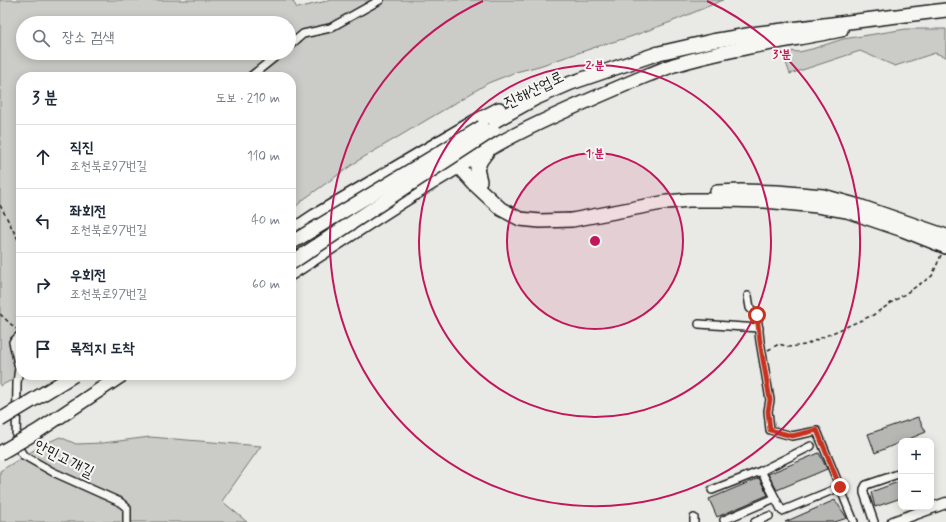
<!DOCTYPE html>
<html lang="ko">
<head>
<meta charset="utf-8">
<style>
	:root { --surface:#fff; --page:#f6f6f7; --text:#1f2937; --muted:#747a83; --line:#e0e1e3 }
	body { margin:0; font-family:Mynerve,"Poor Story",sans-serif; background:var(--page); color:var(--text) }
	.controls { position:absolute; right:12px; bottom:12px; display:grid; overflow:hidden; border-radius:8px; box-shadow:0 2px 10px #0003 }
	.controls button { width:36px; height:36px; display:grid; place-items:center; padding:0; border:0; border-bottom:1px solid var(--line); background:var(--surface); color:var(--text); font:20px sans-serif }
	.stop { position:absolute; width:12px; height:12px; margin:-9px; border:3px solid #c8321e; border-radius:50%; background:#fff }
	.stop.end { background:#c8321e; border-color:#fff; box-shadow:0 1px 4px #0008 }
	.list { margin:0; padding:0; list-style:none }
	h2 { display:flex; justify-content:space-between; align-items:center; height:52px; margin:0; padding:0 16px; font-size:17px }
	h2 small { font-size:13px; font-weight:400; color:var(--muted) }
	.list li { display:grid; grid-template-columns:26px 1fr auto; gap:12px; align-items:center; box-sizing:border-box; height:64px; padding:0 16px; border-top:1px solid var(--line) }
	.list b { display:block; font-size:15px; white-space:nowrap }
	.list p { margin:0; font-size:13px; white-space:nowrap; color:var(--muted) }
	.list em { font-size:13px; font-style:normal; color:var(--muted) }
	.icon { flex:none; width:22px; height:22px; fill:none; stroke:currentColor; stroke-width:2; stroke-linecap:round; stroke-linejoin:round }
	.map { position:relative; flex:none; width:946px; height:522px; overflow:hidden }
	.search { position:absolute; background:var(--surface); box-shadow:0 2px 10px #0003; left:16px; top:16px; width:280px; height:44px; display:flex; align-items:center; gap:10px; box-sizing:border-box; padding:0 14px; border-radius:22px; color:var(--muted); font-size:15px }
	.panel { position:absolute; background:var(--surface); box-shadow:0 2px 10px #0003; left:16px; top:72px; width:280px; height:308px; border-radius:16px }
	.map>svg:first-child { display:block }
	.green { fill:#cbcbc7; stroke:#747472; fill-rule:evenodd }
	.building { fill:#b6b6b3; stroke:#1c1c1c }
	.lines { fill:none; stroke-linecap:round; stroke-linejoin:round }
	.street-casing { stroke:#1c1c1c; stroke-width:10 }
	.secondary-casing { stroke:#1c1c1c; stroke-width:13 }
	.highway-casing { stroke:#1c1c1c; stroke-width:16 }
	.path { stroke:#1c1c1c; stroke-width:1.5; stroke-dasharray:4 3; stroke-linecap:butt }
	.street { stroke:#f6f6f2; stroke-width:7 }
	.secondary { stroke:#f6f6f2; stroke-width:10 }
	.highway { stroke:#f6f6f2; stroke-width:13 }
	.highway-bridge-casing { stroke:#1c1c1c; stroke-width:16; stroke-linecap:butt }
	.highway-bridge { stroke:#f6f6f2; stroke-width:13 }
	.route { stroke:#c8321e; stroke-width:5 }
	.ring { fill:none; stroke:#c2185b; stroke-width:2 }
	.labels { text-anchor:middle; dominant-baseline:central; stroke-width:4; stroke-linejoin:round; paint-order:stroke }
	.street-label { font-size:16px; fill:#1c1c1c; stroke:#f6f6f2 }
	.centre { fill:#c2185b; stroke:#f6f6f2; stroke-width:2 }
	.ring-label { font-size:12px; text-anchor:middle; font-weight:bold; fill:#c2185b; stroke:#f6f6f2; stroke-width:4; stroke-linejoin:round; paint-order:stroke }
</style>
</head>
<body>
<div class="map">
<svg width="946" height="522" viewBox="0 0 946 522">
	<rect width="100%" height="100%" fill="#e9e9e5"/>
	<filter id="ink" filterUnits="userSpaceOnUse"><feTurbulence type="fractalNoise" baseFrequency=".025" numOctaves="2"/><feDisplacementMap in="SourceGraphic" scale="8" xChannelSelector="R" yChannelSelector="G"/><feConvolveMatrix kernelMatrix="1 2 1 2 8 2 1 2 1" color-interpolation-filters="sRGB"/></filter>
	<g filter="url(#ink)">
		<g class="green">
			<path d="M0 0H292L297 8 331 0H723L671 22 630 37 602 45 539 66 516 72 488 83 457 102 359 160 304 199 291 211V77H21L22 375 0 386ZM23 23H289V53H23Z"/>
			<path d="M906 29H946V57L935 53 895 66 860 51 790 74 784 57 785 53 788 51 799 52 812 49 843 39Z"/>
			<path d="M60 437 76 444 103 443 150 437 261 446 222 501 247 522H0V471L44 444Z"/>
		</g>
		<g class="building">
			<path d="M918 417 926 432 904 441H901V442L875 453 868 434Z"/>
			<path d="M819 453 827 469 777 490 768 474Z"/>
			<path d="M759 478 768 495 717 517 709 499Z"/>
			<path d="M901 481V498L875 507 871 492Z"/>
			<path d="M835 500 847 518 835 522H785Z"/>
		</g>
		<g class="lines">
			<defs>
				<g id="street">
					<path d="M289 46 303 34 330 28 380 0"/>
					<path d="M250 77 280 53"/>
					<path d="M748 296 750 308 757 315 760 341 770 400 768 411 770 430 792 436 817 431 854 522"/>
					<path d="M699 324 759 328"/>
					<path d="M21 334 13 342 19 368 17 383 16 444 23 455 53 472 120 502 127 508V522"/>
					<path d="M811 446 761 471 782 511 840 487"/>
					<path d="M712 490 761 471"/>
					<path d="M694 518V522"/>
					<path d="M725 522 724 520 775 498"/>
					<path d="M755 522 769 516"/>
					<path d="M874 522 864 493V489L866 485 901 473"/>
				</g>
				<path id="secondary" d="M893 522 946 503"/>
				<g id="highway">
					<path d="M491 123 534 99 571 83 659 53 712 41 759 33 946 10"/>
					<path d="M440 142 445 152 473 183 501 209 520 219 540 221 572 220 667 202 689 200H724L765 201 817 206 847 211 903 230 946 247"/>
					<path d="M480 181 477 169 481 160 487 152"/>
					<path d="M717 192 741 191 777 192 823 196 859 206 946 236"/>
					<path d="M291 232 315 216 476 121 499 109"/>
					<path d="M291 273C359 229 427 183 498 144 528 127 560 113 592 99 610 91 629 83 648 75 657 72 665 68 674 65 728 49 785 41 841 30"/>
				</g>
			</defs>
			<use href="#street" class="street-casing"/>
			<use href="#secondary" class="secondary-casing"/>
			<use href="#highway" class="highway-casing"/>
			<g class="path">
				<path d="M0 205 21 245"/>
				<path d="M0 314 16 329"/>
				<path d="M768 350 779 344 789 347 805 345 873 315 932 276 941 255"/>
			</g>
			<use href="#street" class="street"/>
			<use href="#secondary" class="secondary"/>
			<use href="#highway" class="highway"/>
			<defs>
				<g id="highway-bridge">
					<path d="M291 243 456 143 482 127"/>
					<path d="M291 263 430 171 493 130"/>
					<path d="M0 420 74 375"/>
					<path d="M0 453 38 431 122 375"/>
				</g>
			</defs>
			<use href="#highway-bridge" class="highway-bridge-casing"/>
			<use href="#highway-bridge" class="highway-bridge"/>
		</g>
	</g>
	<g class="lines" filter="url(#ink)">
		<path class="route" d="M757 315 760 342 770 400 768 411 770 430 792 436 817 430 840 487"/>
	</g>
	<circle cx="595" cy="241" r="88" fill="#c2185b" fill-opacity=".12"/>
	<g class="ring">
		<circle cx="595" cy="241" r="88"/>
		<circle cx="595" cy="241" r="176"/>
		<path d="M707 1A265 265 0 1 1 483 1"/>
	</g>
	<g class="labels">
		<g class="street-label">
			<text transform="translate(534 90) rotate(-26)">진해산업로</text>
			<text transform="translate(64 459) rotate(27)">안민고개길</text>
		</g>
	</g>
	<circle cx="595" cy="241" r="6" class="centre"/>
	<g class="ring-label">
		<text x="782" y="58">3 분</text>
		<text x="595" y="69">2 분</text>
		<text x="595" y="157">1 분</text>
	</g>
</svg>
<div class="controls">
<button>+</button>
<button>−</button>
</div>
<div class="stop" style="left:757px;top:315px"></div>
<div class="stop end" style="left:840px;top:487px"></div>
<div class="search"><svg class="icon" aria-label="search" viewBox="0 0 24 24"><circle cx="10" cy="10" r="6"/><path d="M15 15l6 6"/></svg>장소 검색</div>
<section class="panel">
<h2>3 분<small>도보 · 210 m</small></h2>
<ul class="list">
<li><svg class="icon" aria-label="ahead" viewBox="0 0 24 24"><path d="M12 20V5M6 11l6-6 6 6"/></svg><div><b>직진</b><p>조천북로97번길</p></div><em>110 m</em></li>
<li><svg class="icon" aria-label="left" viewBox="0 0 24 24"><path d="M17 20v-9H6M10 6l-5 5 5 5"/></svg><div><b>좌회전</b><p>조천북로97번길</p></div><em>40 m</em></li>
<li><svg class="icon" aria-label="right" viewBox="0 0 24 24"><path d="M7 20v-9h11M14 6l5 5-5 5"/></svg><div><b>우회전</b><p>조천북로97번길</p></div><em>60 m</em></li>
<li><svg class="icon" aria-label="arrive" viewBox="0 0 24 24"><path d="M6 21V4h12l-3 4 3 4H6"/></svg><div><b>목적지 도착</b></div></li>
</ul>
</section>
</div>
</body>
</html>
